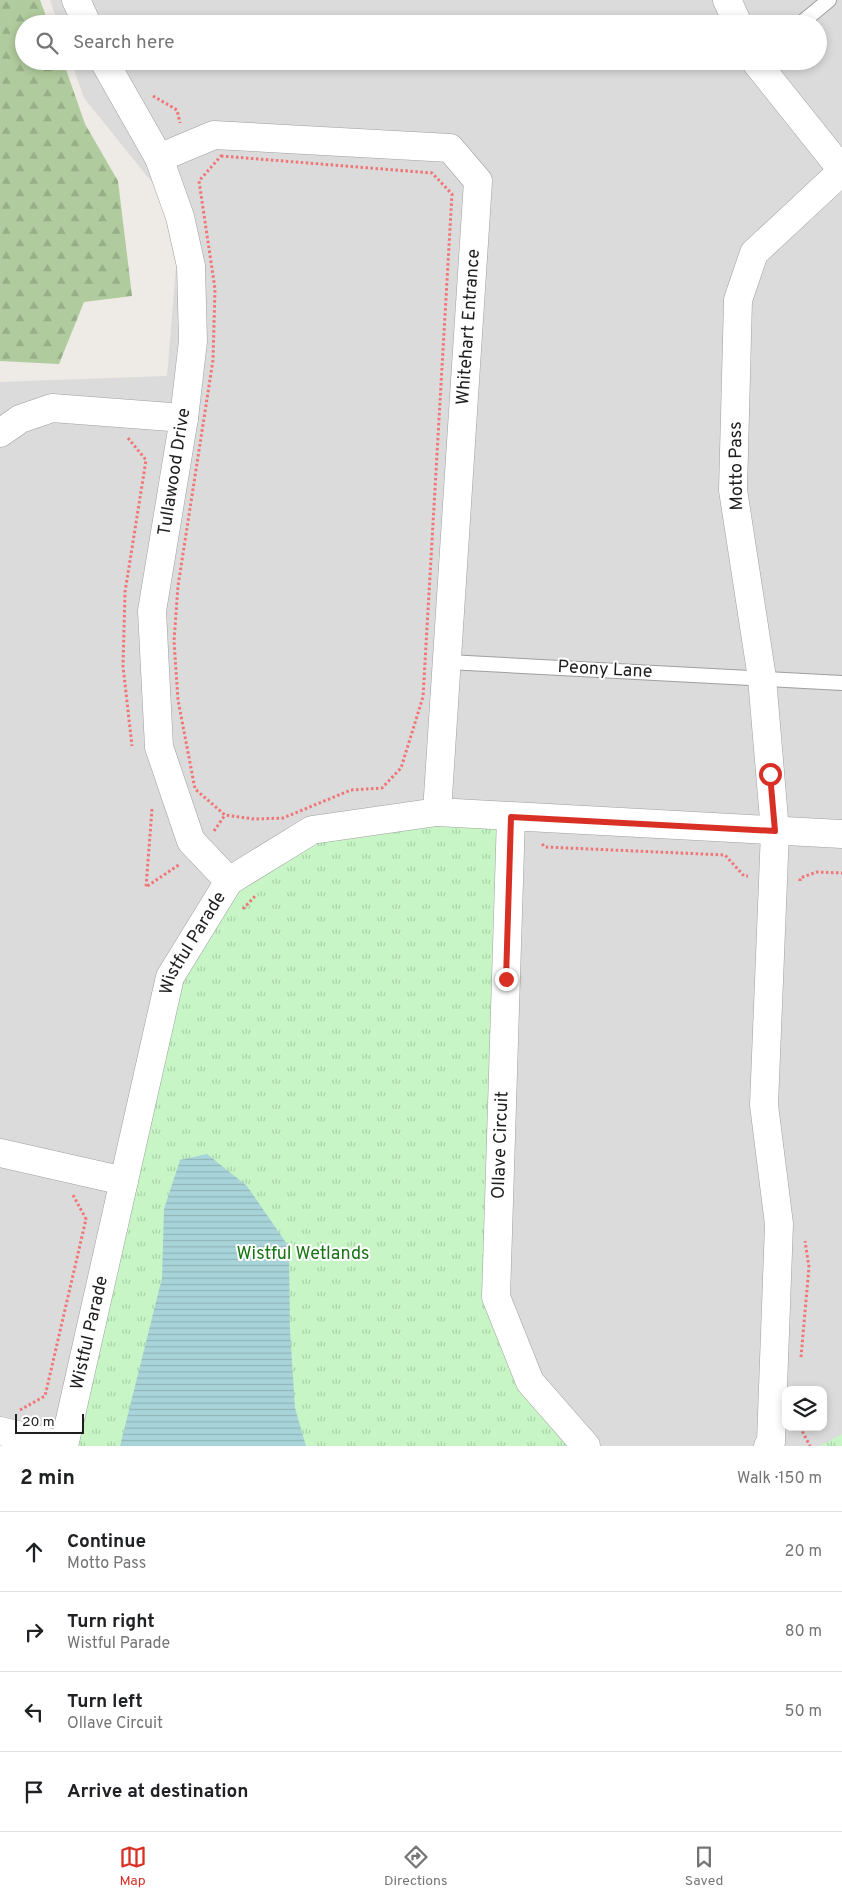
<!DOCTYPE html>
<html lang="en">
<head>
<meta charset="utf-8">
<style>
	:root { --surface:#fff; --page:#f6f6f6; --text:#202124; --muted:#757577; --line:#e0e0e0; --accent:#d93025 }
	body { margin:0; font-family:Overpass,sans-serif; background:var(--page); color:var(--text) }
	.controls { position:absolute; right:15px; bottom:15px; display:grid; overflow:hidden; border-radius:10px; box-shadow:0 2px 8px #0003 }
	.controls button { width:45px; height:45px; display:grid; place-items:center; padding:0; border:0; border-bottom:1px solid var(--line); background:var(--surface); color:var(--text); font:25px sans-serif }
	.scale { position:absolute; left:15px; bottom:12px; width:69px; box-sizing:border-box; padding-left:5px; border:2px solid #1e1e1e; border-top:0; font-size:14px; line-height:18px; white-space:nowrap; color:#1e1e1e; -webkit-text-stroke:4px #fff; paint-order:stroke }
	.stop { position:absolute; width:15px; height:15px; margin:-11px; border:4px solid #d93025; border-radius:50%; background:#fff }
	.stop.end { background:#d93025; border-color:#fff; box-shadow:0 1px 5px #0008 }
	.list { margin:0; padding:0; list-style:none }
	h2 { display:flex; justify-content:space-between; align-items:center; height:65px; margin:0; padding:0 20px; font-size:21px }
	h2 small { font-size:16px; font-weight:400; color:var(--muted) }
	.list li { display:grid; grid-template-columns:32px 1fr auto; gap:15px; align-items:center; box-sizing:border-box; height:80px; padding:0 20px; border-top:1px solid var(--line) }
	.list b { display:block; font-size:19px; white-space:nowrap }
	.list p { margin:0; font-size:16px; white-space:nowrap; color:var(--muted) }
	.list em { font-size:16px; font-style:normal; color:var(--muted) }
	.icon { flex:none; width:28px; height:28px; fill:none; stroke:currentColor; stroke-width:2; stroke-linecap:round; stroke-linejoin:round }
	.map { position:relative; flex:none; width:842px; height:1446px; overflow:hidden }
	.search { position:absolute; background:var(--surface); box-shadow:0 2px 8px #0003; left:15px; right:15px; top:15px; height:55px; display:flex; align-items:center; gap:12px; box-sizing:border-box; padding:0 18px; border-radius:28px; color:var(--muted); font-size:19px }
	.sheet { height:385px; background:var(--surface) }
	nav { display:flex; justify-content:space-around; align-items:center; box-sizing:border-box; height:70px; border-top:1px solid var(--line); background:var(--surface); font-size:14px; color:var(--muted) }
	nav a { display:grid; justify-items:center; gap:2px }
	nav .on { color:var(--accent) }
	.map>svg:first-child { display:block }
	.residential { fill:#dcdbdb; fill-rule:evenodd }
	.forest { fill:url(#forest-firs) }
	.park { fill:url(#park-tufts) }
	.water { fill:url(#water-rules) }
	.lines { fill:none; stroke-linecap:round; stroke-linejoin:round }
	.service-casing { stroke:#9f9f9f; stroke-width:16 }
	.minor-casing { stroke:#9f9f9f; stroke-width:29 }
	.tertiary-casing { stroke:#9f9f9f; stroke-width:29 }
	.path { stroke:#ef7577; stroke-width:3; stroke-dasharray:2.5 2.5; stroke-linecap:butt }
	.service { stroke:#fff; stroke-width:14 }
	.minor { stroke:#fff; stroke-width:28 }
	.tertiary { stroke:#fff; stroke-width:28 }
	.route { stroke:#d93025; stroke-width:6 }
	.labels { text-anchor:middle; dominant-baseline:central; stroke-width:4; stroke-linejoin:round; paint-order:stroke }
	.street-label { font-size:18px; fill:#1e1e1e; stroke:#fff }
	.park-label { font-size:18px; fill:#177513; stroke:#fff }
</style>
</head>
<body>
<div class="map">
<svg width="842" height="1446" viewBox="0 0 842 1446">
	<defs>
		<pattern id="forest-firs" width="22" height="20" patternUnits="userSpaceOnUse" patternTransform="scale(1.25)"><rect width="22" height="20" fill="#b0cb9d"/><path d="M5 1l3.5 6h-7zM16 11l3.5 6h-7z" fill="#97ae87"/></pattern>
		<pattern id="park-tufts" width="24" height="20" patternUnits="userSpaceOnUse" patternTransform="scale(1.25)"><rect width="24" height="20" fill="#c7f5c5"/><path d="M3 7l-1-3M5 7V3M7 7l1-3M15 17l-1-3M17 17v-4M19 17l1-3" fill="none" stroke="#aad2a9"/></pattern>
		<pattern id="water-rules" width="6" height="5" patternUnits="userSpaceOnUse" patternTransform="scale(1.25)"><rect width="6" height="5" fill="#a8d4d9"/><path d="M0 2.5h6" fill="none" stroke="#90b6ba"/></pattern>
	</defs>
	<rect width="100%" height="100%" fill="#eeeae5"/>
	<path class="residential" d="M50 0H842V1446H0V382L167 376 180 217 84 98 71 61H818V24H58ZM786 1390H823V1427H786Z"/>
	<path class="forest" d="M0 0H40L49 24H24V61H63L85 124 118 181 132 296 84 302 59 364 0 361Z"/>
	<g class="park">
		<path d="M510 817 495 1299 585 1446H63L171 975 235 889 314 828Z"/>
		<path d="M842 1434V1446H820Z"/>
	</g>
	<path class="water" d="M207 1154 247 1186 289 1247 290 1330 295 1408 306 1446H120L162 1278 164 1209 180 1160Z"/>
	<g class="lines">
		<defs>
			<g id="service">
				<path d="M800 24 829 0"/>
				<path d="M448 662 842 683"/>
			</g>
			<g id="minor">
				<path d="M727 0 738 24"/>
				<path d="M755 61 842 170"/>
				<path d="M159 158 214 135 450 148 478 181 437 812"/>
				<path d="M0 433 20 419 52 408 184 418"/>
				<path d="M511 817 496 1297 530 1382 586 1446"/>
				<path d="M0 1153 124 1181"/>
				<path d="M0 1431 64 1446"/>
				<path d="M768 1446 771 1442 779 1224 764 1105 775 831 762 678 733 490 738 300 754 253 842 171"/>
			</g>
			<g id="tertiary">
				<path d="M76 0 87 24"/>
				<path d="M104 61 159 158 180 217 191 266 193 341 184 418 152 611 159 747 191 841 229 881"/>
				<path id="s1" d="M64 1446 170 977 229 881 312 830 437 812 842 834"/>
			</g>
		</defs>
		<use href="#service" class="service-casing"/>
		<use href="#minor" class="minor-casing"/>
		<use href="#tertiary" class="tertiary-casing"/>
		<g class="path">
			<path d="M153 96 177 110 180 123"/>
			<path d="M221 156 432 173 452 194 423 697 401 768 382 788 351 790 283 818 254 819 225 815 195 789 178 700 174 641 178 586 213 360 215 289 199 181Z"/>
			<path d="M128 438 146 460 125 592 123 666 132 746"/>
			<path d="M152 809 146 887 180 864"/>
			<path d="M214 831 225 815"/>
			<path d="M542 844 545 847 725 855 744 876H748"/>
			<path d="M800 881V878L817 872 842 873"/>
			<path d="M243 909 256 895"/>
			<path d="M801 1357 809 1267 805 1241"/>
			<path d="M20 1410 45 1396 86 1219 73 1195"/>
			<path d="M800 1427 810 1446"/>
		</g>
		<use href="#service" class="service"/>
		<use href="#minor" class="minor"/>
		<use href="#tertiary" class="tertiary"/>
	</g>
	<g class="lines">
		<path class="route" d="M506 979 511 817 775 831 770 774"/>
	</g>
	<g class="labels">
		<g class="street-label">
			<text transform="translate(469 327) rotate(-86)">Whitehart Entrance</text>
			<text transform="translate(737 466) rotate(-91)">Motto Pass</text>
			<text transform="translate(175 472) rotate(-81)">Tullawood Drive</text>
			<text transform="translate(605 670) rotate(3)">Peony Lane</text>
			<text stroke="none"><textPath href="#s1" startOffset="521">Wistful Parade</textPath></text>
			<text transform="translate(501 1145) rotate(-88)">Ollave Circuit</text>
			<text stroke="none"><textPath href="#s1" startOffset="116">Wistful Parade</textPath></text>
		</g>
		<g class="park-label">
			<text x="303" y="1254">Wistful Wetlands</text>
		</g>
	</g>
</svg>
<div class="controls">
<button><svg class="icon" aria-label="layers" viewBox="0 0 24 24"><path d="M12 4l9 5-9 5-9-5zM3 14l9 5 9-5"/></svg></button>
</div>
<div class="scale">20 m</div>
<div class="stop" style="left:770px;top:774px"></div>
<div class="stop end" style="left:506px;top:979px"></div>
<div class="search"><svg class="icon" aria-label="search" viewBox="0 0 24 24"><circle cx="10" cy="10" r="6"/><path d="M15 15l6 6"/></svg>Search here</div>
</div>
<section class="sheet">
<h2>2 min<small>Walk · 150 m</small></h2>
<ul class="list">
<li><svg class="icon" aria-label="ahead" viewBox="0 0 24 24"><path d="M12 20V5M6 11l6-6 6 6"/></svg><div><b>Continue</b><p>Motto Pass</p></div><em>20 m</em></li>
<li><svg class="icon" aria-label="right" viewBox="0 0 24 24"><path d="M7 20v-9h11M14 6l5 5-5 5"/></svg><div><b>Turn right</b><p>Wistful Parade</p></div><em>80 m</em></li>
<li><svg class="icon" aria-label="left" viewBox="0 0 24 24"><path d="M17 20v-9H6M10 6l-5 5 5 5"/></svg><div><b>Turn left</b><p>Ollave Circuit</p></div><em>50 m</em></li>
<li><svg class="icon" aria-label="arrive" viewBox="0 0 24 24"><path d="M6 21V4h12l-3 4 3 4H6"/></svg><div><b>Arrive at destination</b></div></li>
</ul>
</section>
<nav>
<a class="on"><svg class="icon" aria-label="map" viewBox="0 0 24 24"><path d="M3 6l6-2 6 2 6-2v14l-6 2-6-2-6 2zM9 4v14M15 6v14"/></svg>Map</a>
<a><svg class="icon" aria-label="directions" viewBox="0 0 24 24"><path d="M12 3l9 9-9 9-9-9zM9 14v-3h6M13 9l2 2-2 2"/></svg>Directions</a>
<a><svg class="icon" aria-label="saved" viewBox="0 0 24 24"><path d="M7 4h10v16l-5-4-5 4z"/></svg>Saved</a>
</nav>
</body>
</html>
